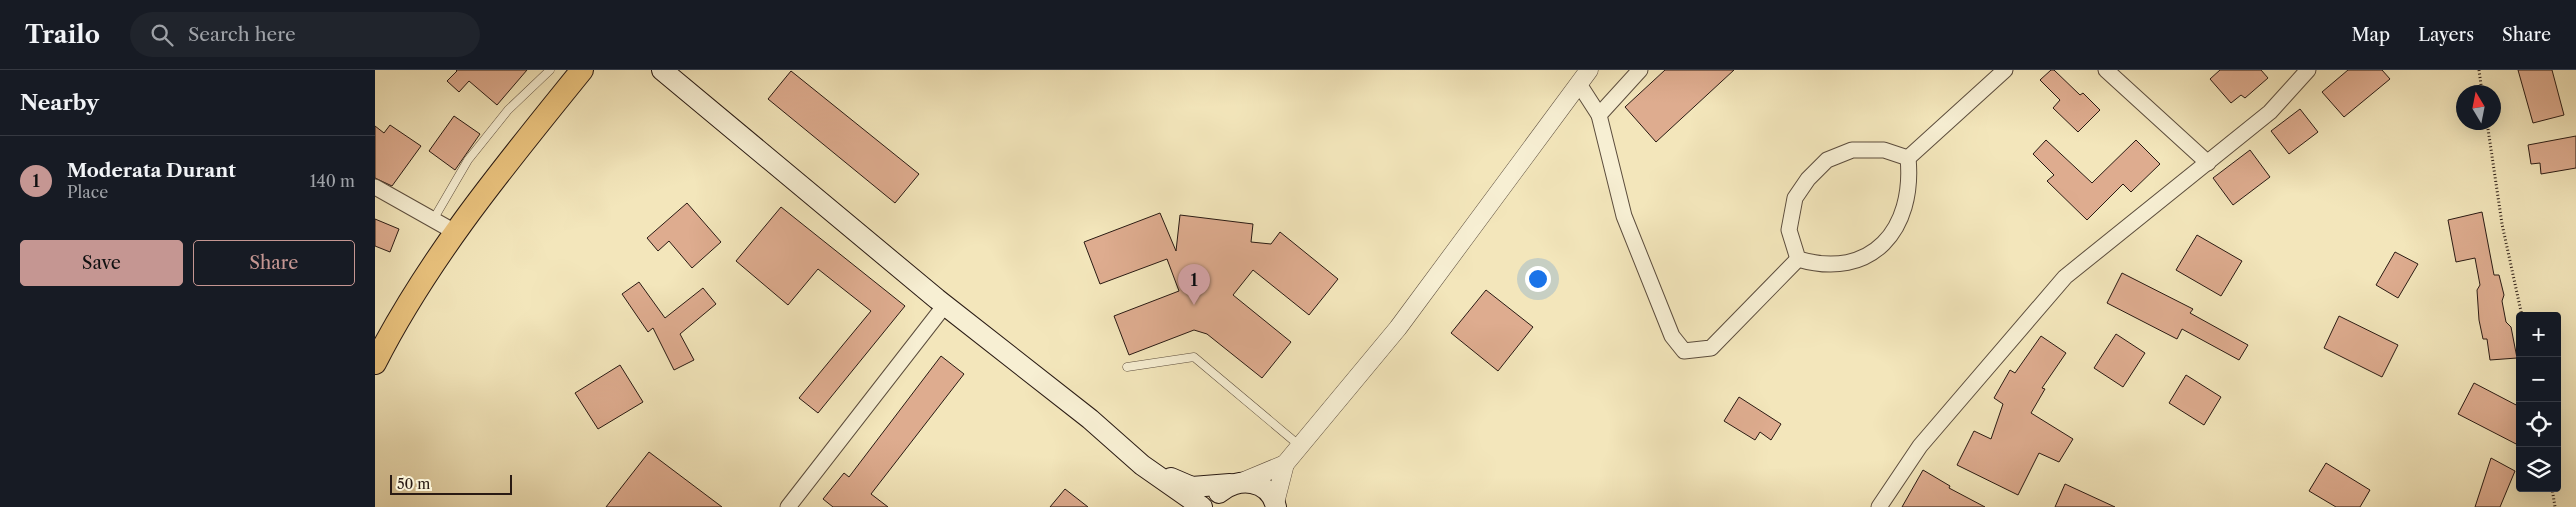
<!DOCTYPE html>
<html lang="en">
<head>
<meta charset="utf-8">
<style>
	:root { --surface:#171b24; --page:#20242c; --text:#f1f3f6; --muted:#9ea1a6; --line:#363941; --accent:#c59692 }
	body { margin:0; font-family:"Libre Caslon Text",serif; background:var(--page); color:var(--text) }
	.controls { position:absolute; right:15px; bottom:15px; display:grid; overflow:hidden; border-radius:5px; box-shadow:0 5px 20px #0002 }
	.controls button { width:45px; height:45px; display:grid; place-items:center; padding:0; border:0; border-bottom:1px solid var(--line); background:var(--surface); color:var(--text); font:25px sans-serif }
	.compass { position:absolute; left:2081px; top:15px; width:45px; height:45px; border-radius:50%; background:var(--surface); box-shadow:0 5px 20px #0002; rotate:350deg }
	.scale { position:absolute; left:15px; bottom:12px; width:122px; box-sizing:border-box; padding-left:5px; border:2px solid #291a13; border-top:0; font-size:14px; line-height:18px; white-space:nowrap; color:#291a13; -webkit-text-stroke:4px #f7efd3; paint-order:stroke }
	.you { position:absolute; left:1162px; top:208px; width:18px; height:18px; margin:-12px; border:4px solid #fff; border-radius:50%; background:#1a73e8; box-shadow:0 0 0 8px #1a73e833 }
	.badge { display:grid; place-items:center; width:32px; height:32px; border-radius:50%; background:var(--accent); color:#111; font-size:16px; font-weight:700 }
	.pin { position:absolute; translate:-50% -41px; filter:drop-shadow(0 1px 2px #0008) }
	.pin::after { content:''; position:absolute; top:26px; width:18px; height:15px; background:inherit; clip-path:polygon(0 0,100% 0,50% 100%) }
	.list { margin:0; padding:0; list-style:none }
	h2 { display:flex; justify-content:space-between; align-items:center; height:65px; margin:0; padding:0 20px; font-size:21px }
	h2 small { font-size:16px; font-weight:400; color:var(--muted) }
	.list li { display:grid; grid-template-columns:32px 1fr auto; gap:15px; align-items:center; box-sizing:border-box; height:90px; padding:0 20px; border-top:1px solid var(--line) }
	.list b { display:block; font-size:19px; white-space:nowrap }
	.list p { margin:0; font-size:16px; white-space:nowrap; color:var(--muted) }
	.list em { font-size:16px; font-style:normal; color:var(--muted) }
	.actions { display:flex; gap:10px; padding:15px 20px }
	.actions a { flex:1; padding:11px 0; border:1px solid var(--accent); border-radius:5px; text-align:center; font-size:18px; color:var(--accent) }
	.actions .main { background:var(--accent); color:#111 }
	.icon { flex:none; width:28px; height:28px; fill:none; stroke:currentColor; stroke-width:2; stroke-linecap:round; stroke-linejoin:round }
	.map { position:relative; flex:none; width:2201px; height:437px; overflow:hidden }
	header { display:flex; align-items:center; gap:30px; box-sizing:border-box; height:70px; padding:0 25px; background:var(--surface); border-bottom:1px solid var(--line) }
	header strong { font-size:24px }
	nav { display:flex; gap:28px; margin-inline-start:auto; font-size:18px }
	.search { width:350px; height:45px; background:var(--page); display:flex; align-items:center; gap:12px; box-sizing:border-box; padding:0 18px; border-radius:28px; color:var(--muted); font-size:19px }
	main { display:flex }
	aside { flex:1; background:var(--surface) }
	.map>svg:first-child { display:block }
	.building { fill:#deac8f; stroke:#291a13 }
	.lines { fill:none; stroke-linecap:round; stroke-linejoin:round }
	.service-casing { stroke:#5c4d3d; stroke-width:9 }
	.minor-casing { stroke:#5c4d3d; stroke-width:17 }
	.tertiary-casing { stroke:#5c4d3d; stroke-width:19 }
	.secondary-casing { stroke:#291a13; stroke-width:22 }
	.primary-casing { stroke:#291a13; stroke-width:24 }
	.path { stroke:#291a13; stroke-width:3; stroke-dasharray:1 2.5; stroke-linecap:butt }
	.service { stroke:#f7efd3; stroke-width:8 }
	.minor { stroke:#f7efd3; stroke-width:15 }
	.tertiary { stroke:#f7efd3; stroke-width:18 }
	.secondary { stroke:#f7efd3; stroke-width:20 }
	.primary { stroke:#eac37e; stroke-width:22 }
</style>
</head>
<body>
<header>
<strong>Trailo</strong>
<div class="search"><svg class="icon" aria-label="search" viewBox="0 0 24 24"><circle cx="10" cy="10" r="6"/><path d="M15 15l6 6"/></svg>Search here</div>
<nav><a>Map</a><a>Layers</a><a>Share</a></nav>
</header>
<main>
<aside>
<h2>Nearby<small></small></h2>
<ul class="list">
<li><span class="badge">1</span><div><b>Moderata Durant</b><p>Place</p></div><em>140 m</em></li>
</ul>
<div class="actions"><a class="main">Save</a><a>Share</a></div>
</aside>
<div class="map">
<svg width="2201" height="437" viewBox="0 0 2201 437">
	<rect width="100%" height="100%" fill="#f3e6bb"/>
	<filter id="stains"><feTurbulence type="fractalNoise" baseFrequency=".004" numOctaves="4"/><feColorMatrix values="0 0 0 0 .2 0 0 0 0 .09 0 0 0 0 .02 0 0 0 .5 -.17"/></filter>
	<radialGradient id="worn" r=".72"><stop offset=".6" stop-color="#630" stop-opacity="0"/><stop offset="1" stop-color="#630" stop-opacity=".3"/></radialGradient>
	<g class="building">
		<path d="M81 0H152L122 35 94 11 84 22 72 11 82 1Z"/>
		<path d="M1290 0H1359L1281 72 1250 37Z"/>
		<path d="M1676 0H1679L1705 25 1708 23 1725 40 1703 62 1678 38 1685 30 1665 10Z"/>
		<path d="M1845 0H1886L1893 8 1870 28 1866 25 1856 33 1835 9Z"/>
		<path d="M1973 0H2007L2015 9 1969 47 1947 22Z"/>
		<path d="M2143 0H2177L2189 45 2158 53Z"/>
		<path d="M416 1 544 104 520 133 393 29Z"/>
		<path d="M1925 39 1943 62 1914 84 1896 61Z"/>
		<path d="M79 46 105 64 80 100 54 81Z"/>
		<path d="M15 55 46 76 17 116 0 108V56L9 63Z"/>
		<path d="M2201 66V98L2166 104 2165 93 2156 94 2153 75Z"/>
		<path d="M1671 70 1717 113 1761 70 1785 94 1756 122 1748 114 1712 150 1672 111 1679 105 1658 84Z"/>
		<path d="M1875 80 1895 107 1858 135 1838 108Z"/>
		<path d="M312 133 346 172 317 198 294 171 283 181 272 168Z"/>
		<path d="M406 137 530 236 443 343 424 328 496 241 443 199 413 235 361 191Z"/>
		<path d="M2107 142 2119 205H2124L2129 225 2127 231 2131 252 2136 257 2142 288 2115 290 2112 269H2108L2104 250 2102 220 2105 215 2100 188 2081 192 2073 150Z"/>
		<path d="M785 143 801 181 805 145 878 154 876 172 896 174 905 162 963 209 934 245 878 200 858 225 916 272 887 308 832 264 819 260 754 285 739 246 804 221 792 189 725 214 709 172Z"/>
		<path d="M0 149 24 159 15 182 0 176Z"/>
		<path d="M1822 165 1867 191 1846 226 1801 200Z"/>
		<path d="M2020 182 2043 194 2023 228 2001 215Z"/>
		<path d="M1747 203 1818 239 1815 243 1873 275 1864 290 1807 259 1802 269 1732 233Z"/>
		<path d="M264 212 290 248 328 218 341 234 305 264 319 290 299 300 278 258 273 262 247 224Z"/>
		<path d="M1111 220 1158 257 1123 301 1076 263Z"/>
		<path d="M1964 246 2023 275 2007 307 1949 278Z"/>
		<path d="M1741 264 1770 283 1748 317 1719 298Z"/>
		<path d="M1666 266 1691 283 1667 318 1670 319 1656 343 1698 369 1684 392 1664 383 1643 425 1582 395 1599 361 1616 369 1628 334 1619 328 1635 300 1640 303Z"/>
		<path d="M566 286 589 304 496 424 513 437H458L448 429 469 403 474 407Z"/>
		<path d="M245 295 268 332 223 359 200 323Z"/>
		<path d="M1811 305 1846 327 1829 355 1794 333Z"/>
		<path d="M2099 313 2145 337V376L2083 344Z"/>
		<path d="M1364 327 1406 354 1396 370 1385 362 1380 370 1349 351Z"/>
		<path d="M274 382 347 437H231Z"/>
		<path d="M2116 388 2140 401 2125 437H2100Z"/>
		<path d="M1951 393 1995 420 1985 437H1961L1934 421Z"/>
		<path d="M1548 400 1575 416 1574 418 1610 437H1527Z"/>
		<path d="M1690 414 1740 437H1680Z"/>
		<path d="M690 419 713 437H675Z"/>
	</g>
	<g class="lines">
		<defs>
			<g id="service">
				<path d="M58 150 93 90 133 40 175 0"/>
				<path d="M752 297 819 287 925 376"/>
			</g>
			<g id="minor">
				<path d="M1265 0 1224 45 1249 146 1297 266 1309 281 1336 278 1423 189"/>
				<path d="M1731 0 1833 93"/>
				<path d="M1204 14 1224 45"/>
				<path d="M1477 80H1509L1533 88C1540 159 1497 211 1423 189L1414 160 1420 128 1433 109 1452 90Z"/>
				<path d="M1533 88 1630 0"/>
				<path d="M0 117 80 162"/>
				<path d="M413 437 570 235"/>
				<path d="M1504 437 1545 376 1690 207 1895 42 1933 0"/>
			</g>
			<g id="tertiary">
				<path d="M869 411 910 394"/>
				<path d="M900 433 910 394 1023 258 1214 0"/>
			</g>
			<g id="secondary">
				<path d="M287 0 562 229 715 349 767 395 827 437"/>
				<path d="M796 408 817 417 855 414"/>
				<path d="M844 423C862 406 895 409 901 437"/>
			</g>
			<path id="primary" d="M0 293C55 185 132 93 207 0"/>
		</defs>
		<use href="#service" class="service-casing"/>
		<use href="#minor" class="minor-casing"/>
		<use href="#tertiary" class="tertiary-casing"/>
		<use href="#secondary" class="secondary-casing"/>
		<use href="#primary" class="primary-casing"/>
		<g class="path">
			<path d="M2104 0 2107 22"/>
			<path d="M2112 52 2127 154 2147 246"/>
			<path d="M2177 418 2180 437"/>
		</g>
		<use href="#service" class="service"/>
		<use href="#minor" class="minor"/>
		<use href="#tertiary" class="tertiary"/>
		<use href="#secondary" class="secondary"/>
		<use href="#primary" class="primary"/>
	</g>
	<rect width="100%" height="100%" filter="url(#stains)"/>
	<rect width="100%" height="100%" fill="url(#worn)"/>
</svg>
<div class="controls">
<button>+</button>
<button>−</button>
<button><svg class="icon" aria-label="locate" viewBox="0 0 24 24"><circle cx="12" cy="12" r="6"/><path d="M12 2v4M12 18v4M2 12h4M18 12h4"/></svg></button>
<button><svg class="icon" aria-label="layers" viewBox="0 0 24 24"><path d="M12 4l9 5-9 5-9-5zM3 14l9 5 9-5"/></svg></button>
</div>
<svg class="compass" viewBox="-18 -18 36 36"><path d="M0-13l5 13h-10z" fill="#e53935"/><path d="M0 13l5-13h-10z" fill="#9ea1a6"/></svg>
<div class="scale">50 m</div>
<div class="you"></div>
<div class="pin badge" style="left:819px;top:235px">1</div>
</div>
</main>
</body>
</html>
